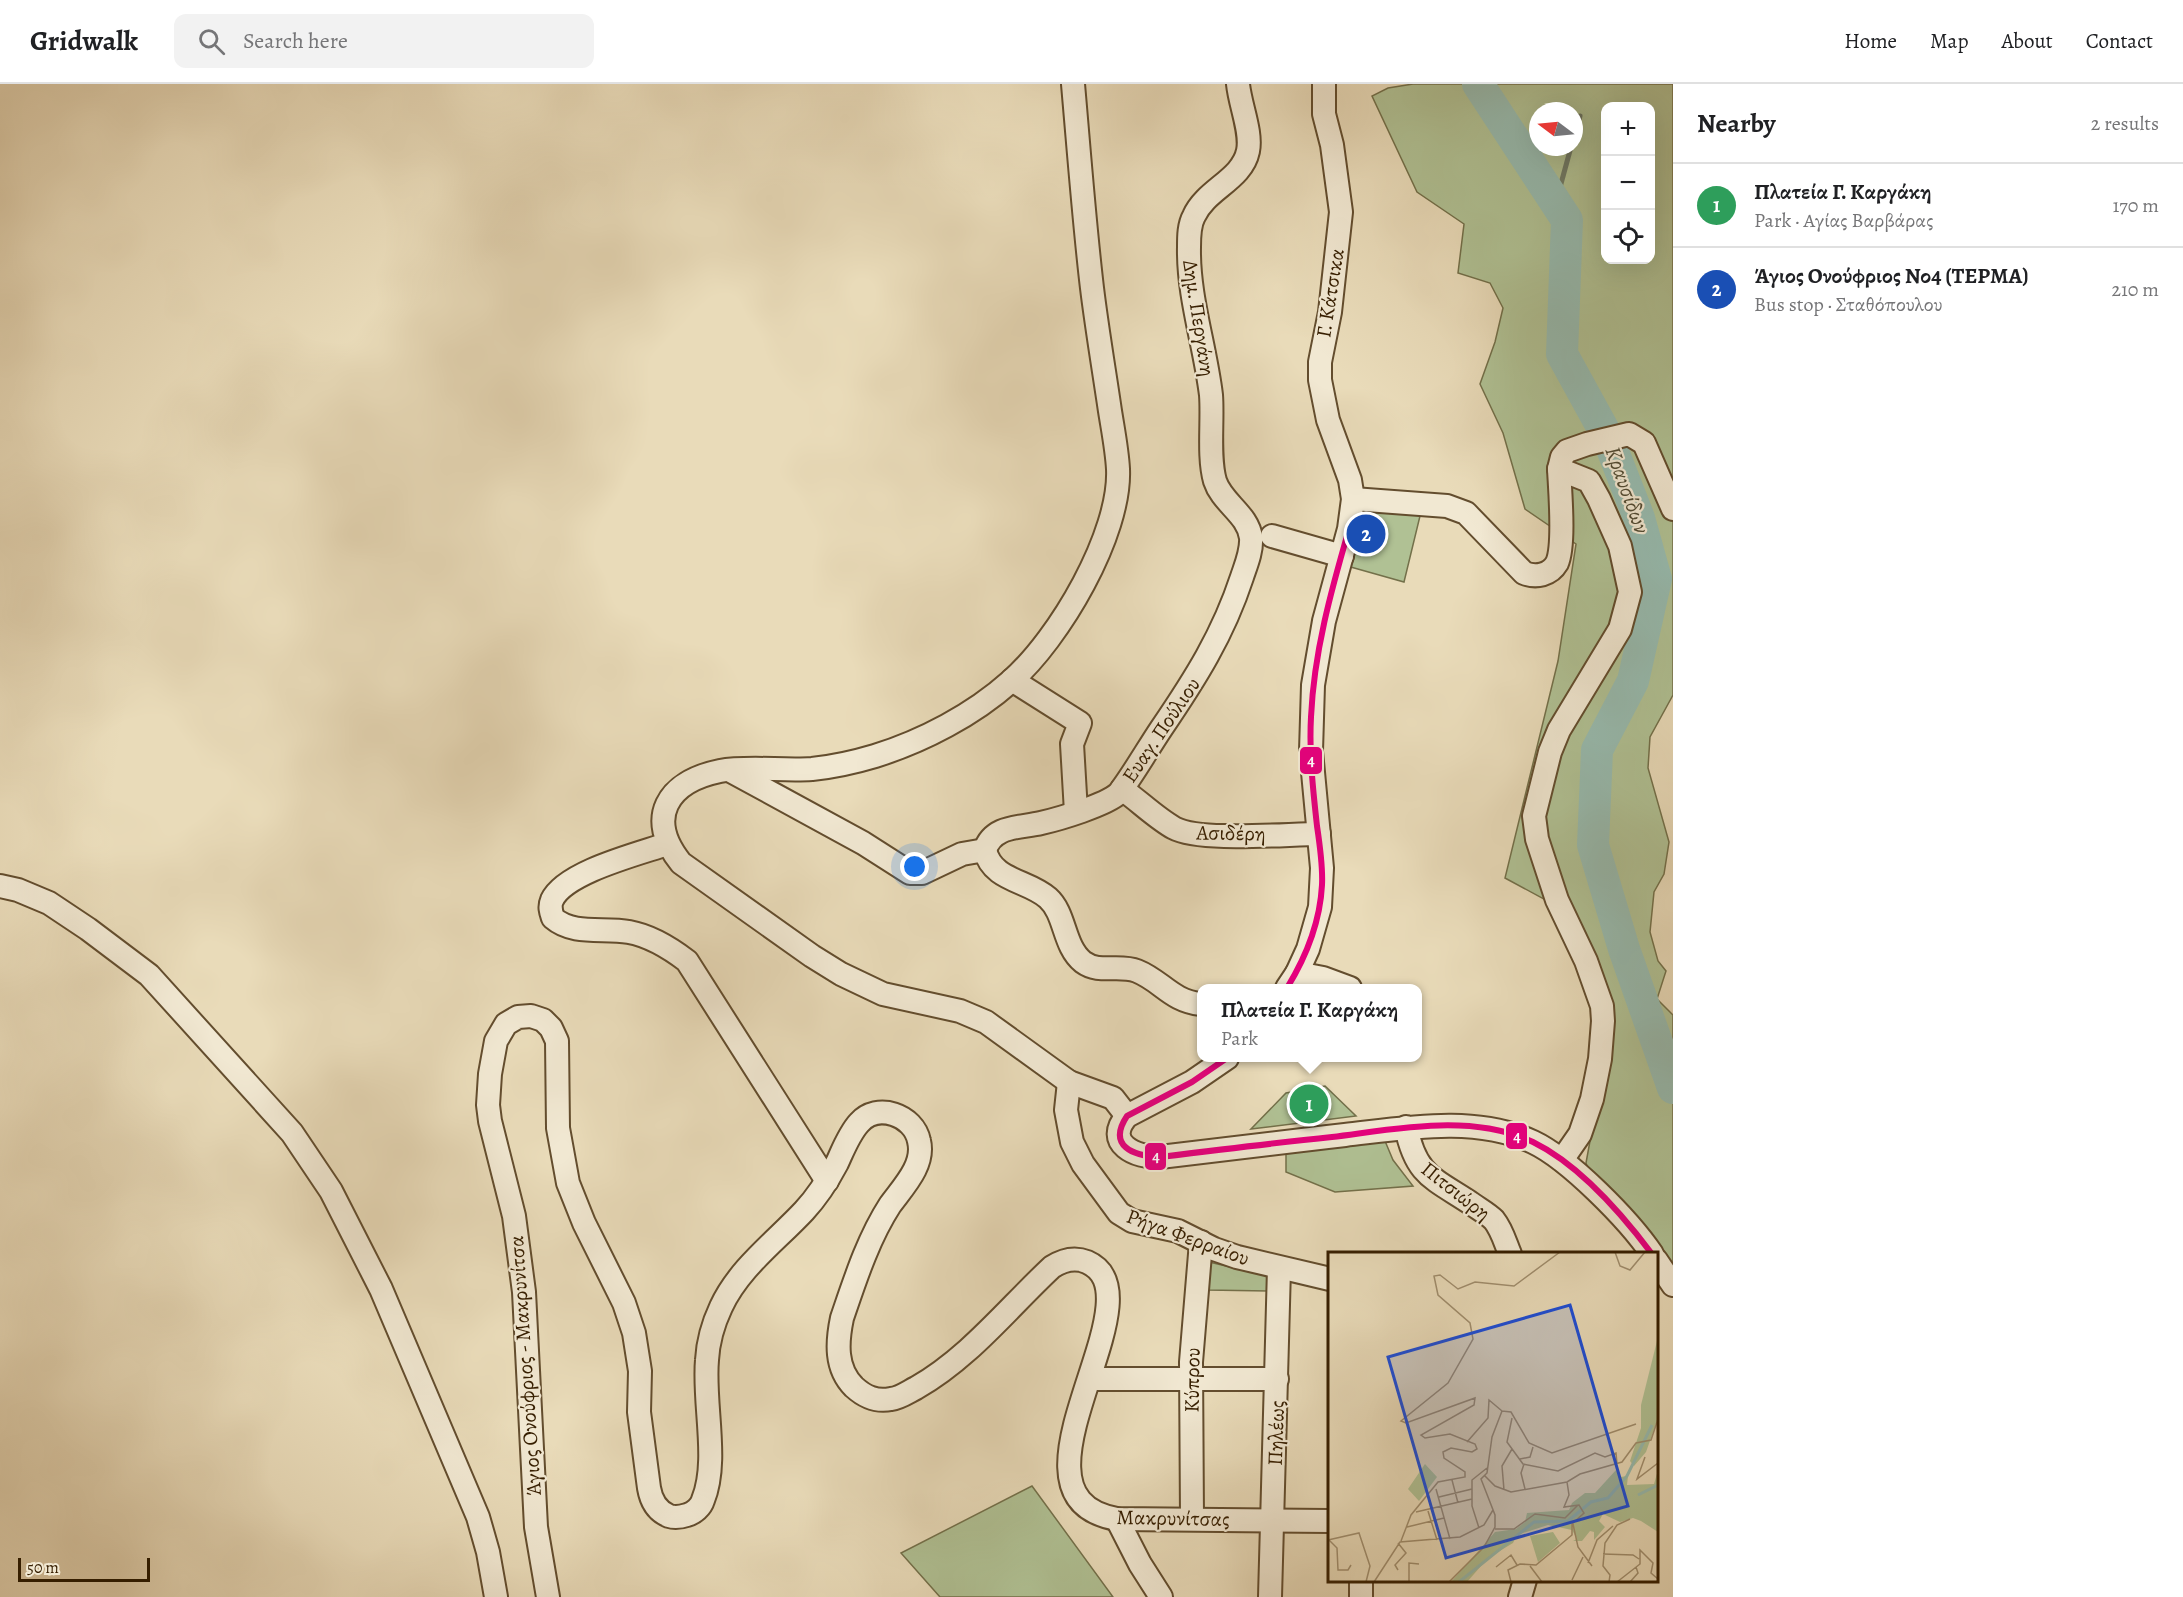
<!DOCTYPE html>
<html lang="en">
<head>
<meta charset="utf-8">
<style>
	:root { --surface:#fff; --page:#f2f2f2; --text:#202124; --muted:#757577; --line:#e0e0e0; --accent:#b45309 }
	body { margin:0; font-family:Alegreya,serif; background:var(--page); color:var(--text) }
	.controls { position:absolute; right:18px; top:18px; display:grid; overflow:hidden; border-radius:12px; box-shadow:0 6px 24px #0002 }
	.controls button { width:54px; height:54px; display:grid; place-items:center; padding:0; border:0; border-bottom:2px solid var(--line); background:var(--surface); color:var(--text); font:30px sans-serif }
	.compass { position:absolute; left:1529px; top:18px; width:54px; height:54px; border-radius:50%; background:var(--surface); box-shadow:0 6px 24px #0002; rotate:286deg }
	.scale { position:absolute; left:18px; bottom:15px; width:132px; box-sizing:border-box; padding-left:6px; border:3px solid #361e00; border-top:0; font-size:16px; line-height:21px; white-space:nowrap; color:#361e00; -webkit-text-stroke:4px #f1e8d2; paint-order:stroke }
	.you { position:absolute; left:915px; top:783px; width:21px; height:21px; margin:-15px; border:4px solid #fff; border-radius:50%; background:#1a73e8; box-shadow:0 0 0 9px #1a73e833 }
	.badge { display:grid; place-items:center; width:39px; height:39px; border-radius:50%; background:var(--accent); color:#fff; font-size:20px; font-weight:700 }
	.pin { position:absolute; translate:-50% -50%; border:3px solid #fff; box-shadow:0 2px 6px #0006 }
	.popup { position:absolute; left:1197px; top:900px; width:225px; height:78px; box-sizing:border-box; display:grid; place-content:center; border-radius:12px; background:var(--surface); filter:drop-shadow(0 2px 4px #0005); font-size:20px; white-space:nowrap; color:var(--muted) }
	.popup b { font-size:22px; color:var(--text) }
	.popup::after { content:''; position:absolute; left:50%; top:100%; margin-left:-12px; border:12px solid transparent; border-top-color:var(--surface) }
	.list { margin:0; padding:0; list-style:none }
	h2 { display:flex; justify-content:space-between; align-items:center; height:78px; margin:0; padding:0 24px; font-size:26px }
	h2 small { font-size:20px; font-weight:400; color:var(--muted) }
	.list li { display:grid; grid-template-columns:39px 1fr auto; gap:18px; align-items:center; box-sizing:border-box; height:84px; padding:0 24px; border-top:2px solid var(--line) }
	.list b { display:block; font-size:22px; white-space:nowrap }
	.list p { margin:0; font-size:20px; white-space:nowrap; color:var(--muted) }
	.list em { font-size:20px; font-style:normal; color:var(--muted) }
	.icon { flex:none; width:33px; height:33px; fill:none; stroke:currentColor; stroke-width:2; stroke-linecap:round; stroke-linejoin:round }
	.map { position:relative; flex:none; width:1673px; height:1513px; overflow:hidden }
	header { display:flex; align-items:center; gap:36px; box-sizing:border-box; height:84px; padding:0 30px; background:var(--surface); border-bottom:2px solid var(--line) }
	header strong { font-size:28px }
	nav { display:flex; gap:33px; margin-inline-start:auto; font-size:21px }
	.search { width:420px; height:54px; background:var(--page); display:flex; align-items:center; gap:15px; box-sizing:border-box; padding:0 21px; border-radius:12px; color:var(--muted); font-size:22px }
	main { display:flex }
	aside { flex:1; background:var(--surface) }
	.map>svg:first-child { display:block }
	.green { fill:#b0c194; stroke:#73704a; stroke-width:1.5; fill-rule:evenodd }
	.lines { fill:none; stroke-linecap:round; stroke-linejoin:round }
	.stream { stroke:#707c69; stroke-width:5 }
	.river { stroke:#97bbaf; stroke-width:32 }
	.minor-casing { stroke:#634d2e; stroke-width:26 }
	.minor { stroke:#f1e8d2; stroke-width:22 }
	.bus-1-casing { stroke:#f1e8d2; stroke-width:10 }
	.bus-1 { stroke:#e5007d; stroke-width:6 }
	.labels { text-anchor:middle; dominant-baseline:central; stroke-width:4.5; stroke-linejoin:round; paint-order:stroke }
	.street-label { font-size:21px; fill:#361e00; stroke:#f1e8d2 }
	.water-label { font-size:22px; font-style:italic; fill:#534d35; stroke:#f1e8d2 }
	.inset-river { fill:none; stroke:#97bbaf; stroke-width:3 }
	.inset-road { fill:none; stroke:#a18f6f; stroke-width:1.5 }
	.view { fill:#1d4ed8; fill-opacity:0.15; stroke:#1d4ed8; stroke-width:3 }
	.inset-edge { fill:none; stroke:#361e00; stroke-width:3 }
	.line-badge { stroke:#f1e8d2; stroke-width:2 }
	.badge-label { font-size:16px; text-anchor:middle; font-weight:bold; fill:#fff }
</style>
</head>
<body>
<header>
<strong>Gridwalk</strong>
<div class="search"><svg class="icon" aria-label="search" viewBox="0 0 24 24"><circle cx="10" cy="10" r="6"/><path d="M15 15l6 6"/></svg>Search here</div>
<nav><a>Home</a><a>Map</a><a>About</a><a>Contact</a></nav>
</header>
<main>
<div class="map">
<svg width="1673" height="1513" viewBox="0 0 1673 1513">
	<rect width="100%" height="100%" fill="#e9dbb9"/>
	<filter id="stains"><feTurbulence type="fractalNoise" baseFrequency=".00333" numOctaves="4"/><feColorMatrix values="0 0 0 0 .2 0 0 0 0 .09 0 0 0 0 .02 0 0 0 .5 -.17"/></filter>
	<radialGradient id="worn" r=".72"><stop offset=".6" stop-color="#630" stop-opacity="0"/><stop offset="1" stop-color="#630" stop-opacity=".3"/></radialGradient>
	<g class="green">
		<path d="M1413 0H1673V611L1650 653 1648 684 1669 758 1664 790 1654 808 1650 848 1658 877 1666 887 1657 915 1673 931V1189L1590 1091 1586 1079 1608 958 1568 828 1505 794 1558 577 1576 460 1525 425 1503 349 1480 300 1495 258 1503 224 1490 199 1458 189 1464 140 1417 108 1372 12 1388 4ZM1606 22H1650V176H1606ZM1538 27H1574V63H1538Z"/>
		<path d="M1399 425 1420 432 1404 498 1340 480C1348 462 1354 436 1374 428 1381 425 1391 426 1399 425Z"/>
		<path d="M1325 1002 1356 1032 1251 1045 1286 1009Z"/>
		<path d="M1385 1057 1393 1076 1413 1102 1335 1108 1286 1088V1066Z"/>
		<path d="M1209 1178 1269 1192 1268 1207 1207 1206Z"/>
		<path d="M1032 1402 1113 1513H940L901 1469Z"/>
	</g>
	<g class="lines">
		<g class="stream">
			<path d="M1574 53 1580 32"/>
			<path d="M1556 118 1571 63"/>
		</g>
		<path class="river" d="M1478 0 1567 136 1562 270 1607 352 1639 434 1656 495 1633 597 1597 666 1593 761 1624 865 1673 1004"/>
		<defs>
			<g id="minor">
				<path d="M1073 0C1079 68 1084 136 1092 204 1097 245 1104 286 1110 327 1113 346 1117 366 1118 385 1121 450 1059 555 1011 597 973 631 923 657 875 672 855 678 832 683 812 685 783 687 747 682 720 687 667 698 645 734 681 779L812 872 841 890 883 910 960 927 986 938 1069 998 1113 1014 1127 1032"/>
				<path d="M1559 385 1589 397 1599 415 1620 462 1630 508 1620 545 1559 646 1550 668 1534 732 1537 755 1557 816 1586 877 1602 922 1603 937 1600 975 1592 1015 1580 1050 1562 1076"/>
				<path d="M1353 415 1447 422 1466 429 1524 489C1536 494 1550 491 1557 479 1565 461 1560 406 1559 385L1562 373 1567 367 1587 360 1629 350 1644 359 1673 425"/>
				<path d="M1272 452 1342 472"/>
				<path d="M1012 596 1080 639 1072 660 1076 728"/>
				<path d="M731 687 863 759 910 789H922L962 770 985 766"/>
				<path d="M1122 705C1139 717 1156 734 1174 744 1200 758 1286 750 1319 750"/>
				<path d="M667 760C638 770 565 788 552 816 549 823 551 828 553 834 574 852 604 843 629 848 651 852 670 864 687 877L827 1097"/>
				<path d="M985 766C993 741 1020 744 1041 739 1059 735 1106 721 1119 709 1134 689 1147 666 1161 645 1195 595 1223 551 1242 493 1246 481 1252 467 1251 454 1248 430 1222 419 1215 397 1208 373 1213 336 1211 311 1205 261 1188 213 1189 163 1189 152 1189 141 1194 132 1206 105 1242 96 1248 67 1252 48 1240 21 1238 0"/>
				<path d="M985 766C992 797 1028 796 1048 814 1066 830 1063 862 1083 878 1099 890 1119 880 1137 887 1162 897 1171 917 1201 920"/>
				<path d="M0 802 18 806 49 819 88 845 149 891 292 1049 331 1107 381 1205 478 1433 488 1468 496 1513"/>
				<path d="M1297 889 1323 894 1350 904"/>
				<path d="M1287 904 1297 889 1308 865 1320 823 1322 784 1311 667 1313 601 1324 537 1349 445 1353 415 1350 396 1328 336 1320 296V278L1330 228 1341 128 1332 61 1324 30V0"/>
				<path d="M1227 974 1192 998 1127 1032C1103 1059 1136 1074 1160 1073 1221 1066 1283 1058 1345 1051 1406 1044 1475 1031 1533 1058 1569 1075 1629 1136 1652 1170"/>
				<path d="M1069 998 1066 1026 1072 1058 1083 1080 1119 1129 1132 1137 1178 1147 1214 1165 1237 1173 1330 1195"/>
				<path d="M1406 1043C1416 1092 1433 1094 1472 1120 1479 1125 1488 1130 1494 1136 1502 1146 1505 1158 1510 1170"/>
				<path d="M1656 1176 1673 1201"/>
				<path d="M1090 1295H1277"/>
				<path d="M1117 1435 1140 1480 1161 1513"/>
				<path d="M1192 1435 1191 1278 1201 1158"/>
				<path d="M548 1513 536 1443 524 1208 514 1132 490 1037 488 1021 490 990 496 957 506 940 518 933 531 932 543 936 551 944 557 957 558 1044 568 1099 584 1139 624 1219 634 1249 640 1287 639 1328 649 1404C651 1416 657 1427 669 1432 675 1434 681 1433 687 1431 694 1429 701 1423 703 1416 719 1377 703 1319 707 1276 708 1258 713 1240 721 1223 739 1184 775 1158 804 1127 817 1113 828 1096 837 1079 843 1066 849 1050 859 1039 877 1018 914 1031 919 1057 925 1081 903 1103 890 1121 868 1155 855 1196 842 1234 837 1258 835 1284 854 1303 865 1313 876 1318 891 1315 900 1314 908 1308 916 1304 969 1274 1008 1224 1052 1183 1063 1176 1075 1173 1087 1178 1165 1212 990 1413 1117 1435L1330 1437"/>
				<path d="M1270 1513 1279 1184"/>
				<path d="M1361 1513V1496"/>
				<path d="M1520 1513 1525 1496"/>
			</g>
		</defs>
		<use href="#minor" class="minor-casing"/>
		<use href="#minor" class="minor"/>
		<defs>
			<g id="bus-1">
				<path d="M1287 904C1306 873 1320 839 1322 801 1323 782 1320 762 1317 742 1313 706 1309 669 1311 633 1314 568 1331 507 1349 445"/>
				<path d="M1227 974 1192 998 1127 1032C1107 1062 1133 1072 1160 1073 1217 1066 1274 1059 1332 1053 1397 1045 1471 1029 1533 1058 1578 1080 1622 1130 1652 1170"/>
			</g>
		</defs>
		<use href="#bus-1" class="bus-1-casing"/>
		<use href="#bus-1" class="bus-1"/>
	</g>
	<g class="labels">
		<g class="street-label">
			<text transform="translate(1330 209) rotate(-81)">Γ. Κάτσικα</text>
			<text transform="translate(1199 234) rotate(81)">Δημ. Περγάνη</text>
			<text transform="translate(1161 646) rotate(-56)">Ευαγ. Πούλιου</text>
			<text transform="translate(1231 749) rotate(1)">Ασιδέρη</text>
			<text transform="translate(1456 1107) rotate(38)">Πιτσιώρη</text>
			<text transform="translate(1188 1153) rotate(20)">Ρήγα Φερραίου</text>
			<text transform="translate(525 1282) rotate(-94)">Άγιος Ονούφριος - Μακρυνίτσα</text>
			<text transform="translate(1192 1296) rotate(-89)">Κύπρου</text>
			<text transform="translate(1276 1349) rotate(-88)">Πηλέως</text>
			<text transform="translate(1173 1434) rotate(1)">Μακρυνίτσας</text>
		</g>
		<g class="water-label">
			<text transform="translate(1627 406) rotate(70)">Κραυσίδων</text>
		</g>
	</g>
	<g transform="translate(1328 1168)">
		<rect width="330" height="330" fill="#e9dbb9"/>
		<path d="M330 85V166L318 200 306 214 302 209 313 176V153ZM97 212 109 225 91 249 80 237ZM288 218 292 225 300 224 299 233 326 232 330 218V280L313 269 305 266 292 270 275 262 271 269 277 275 266 288V280L262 279 254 289H245L249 287 244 278 220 273 189 283 185 291 160 306 139 330H123L167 280 188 277 197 270 199 261 241 258 244 251 257 241H267ZM225 280 232 291 210 310 202 284Z" fill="#b0c194"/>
		<path class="inset-river" d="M310 243 330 233M131 330 206 270 240 269 263 250 280 246 299 224 324 173"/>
		<path class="inset-road" d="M287 0 292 14 302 18 317 0M184 166 179 190 195 212 230 219 267 201 277 205 288 201 289 212M139 190 160 166 161 148 174 159M317 205 309 227 330 211M192 207 202 205 205 195M196 212 193 221 197 237M157 224 167 234 183 240 239 230 252 222 294 210 308 191 323 188 330 167M124 228 130 251M108 237 122 287M176 238 174 214 184 197M111 245 144 237M100 259 109 288M88 260 144 247M245 272 250 295 264 314M79 275 116 266M151 276 144 254V228L159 216M167 277H186L207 262 237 266 250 253M0 288 31 281 42 314 38 330M1 288 9 296 10 318H20L23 313M73 289 83 263 110 230 137 225V220L116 206 115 200 123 196 144 200 149 197 147 192 122 182 97 186 93 183 146 153 147 146 78 171 73 169 120 131 145 87 142 71 110 43 106 24 112 23 130 37 147 30 186 34 232 0M275 302 305 303 311 307M260 311 269 288 285 274M202 314 214 330M168 315 183 303 189 313M70 318 67 313 78 301 70 291M244 328 255 305M46 330 72 290 132 285 156 273 165 258M81 330V311L91 312M121 330 156 295 167 275V263L153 227 159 221 164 185 174 159 183 160 201 191 224 201 308 172M183 330 180 318 192 312 208 313 244 283V272L256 261 251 253 236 255 241 243 239 230M281 330 282 323 275 314 277 291 289 273 302 267M289 330 312 312V298L325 311 323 321 330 327M302 330 310 321 308 315"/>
		<path class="view" d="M242 53 300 254 118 306 60 105Z"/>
		<rect width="330" height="330" class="inset-edge"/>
	</g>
	<g class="line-badge">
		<rect x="1299" y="662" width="24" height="29" rx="6" fill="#e5007d"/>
		<rect x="1505" y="1038" width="23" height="28" rx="6" fill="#e5007d"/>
		<rect x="1144" y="1058" width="23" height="29" rx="6" fill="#e5007d"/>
	</g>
	<g class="badge-label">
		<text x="1311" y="682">4</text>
		<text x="1517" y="1058">4</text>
		<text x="1156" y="1078">4</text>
	</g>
	<rect width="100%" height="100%" filter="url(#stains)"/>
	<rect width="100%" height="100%" fill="url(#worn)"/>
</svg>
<div class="controls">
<button>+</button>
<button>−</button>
<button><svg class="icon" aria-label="locate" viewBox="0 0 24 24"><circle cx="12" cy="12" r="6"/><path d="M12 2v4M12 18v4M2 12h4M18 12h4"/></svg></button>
</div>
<svg class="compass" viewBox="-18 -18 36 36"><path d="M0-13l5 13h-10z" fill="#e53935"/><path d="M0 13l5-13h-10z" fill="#757577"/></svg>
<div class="scale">50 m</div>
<div class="you"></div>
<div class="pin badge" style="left:1309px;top:1020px;background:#2e9e5b">1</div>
<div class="popup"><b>Πλατεία Γ. Καργάκη</b>Park</div>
<div class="pin badge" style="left:1366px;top:450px;background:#1a4fb4">2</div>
</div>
<aside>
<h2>Nearby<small>2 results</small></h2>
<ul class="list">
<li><span class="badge" style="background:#2e9e5b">1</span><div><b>Πλατεία Γ. Καργάκη</b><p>Park · Αγίας Βαρβάρας</p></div><em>170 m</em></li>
<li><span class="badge" style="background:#1a4fb4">2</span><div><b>Άγιος Ονούφριος Νο4 (ΤΕΡΜΑ)</b><p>Bus stop · Σταθόπουλου</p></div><em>210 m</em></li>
</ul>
</aside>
</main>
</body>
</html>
